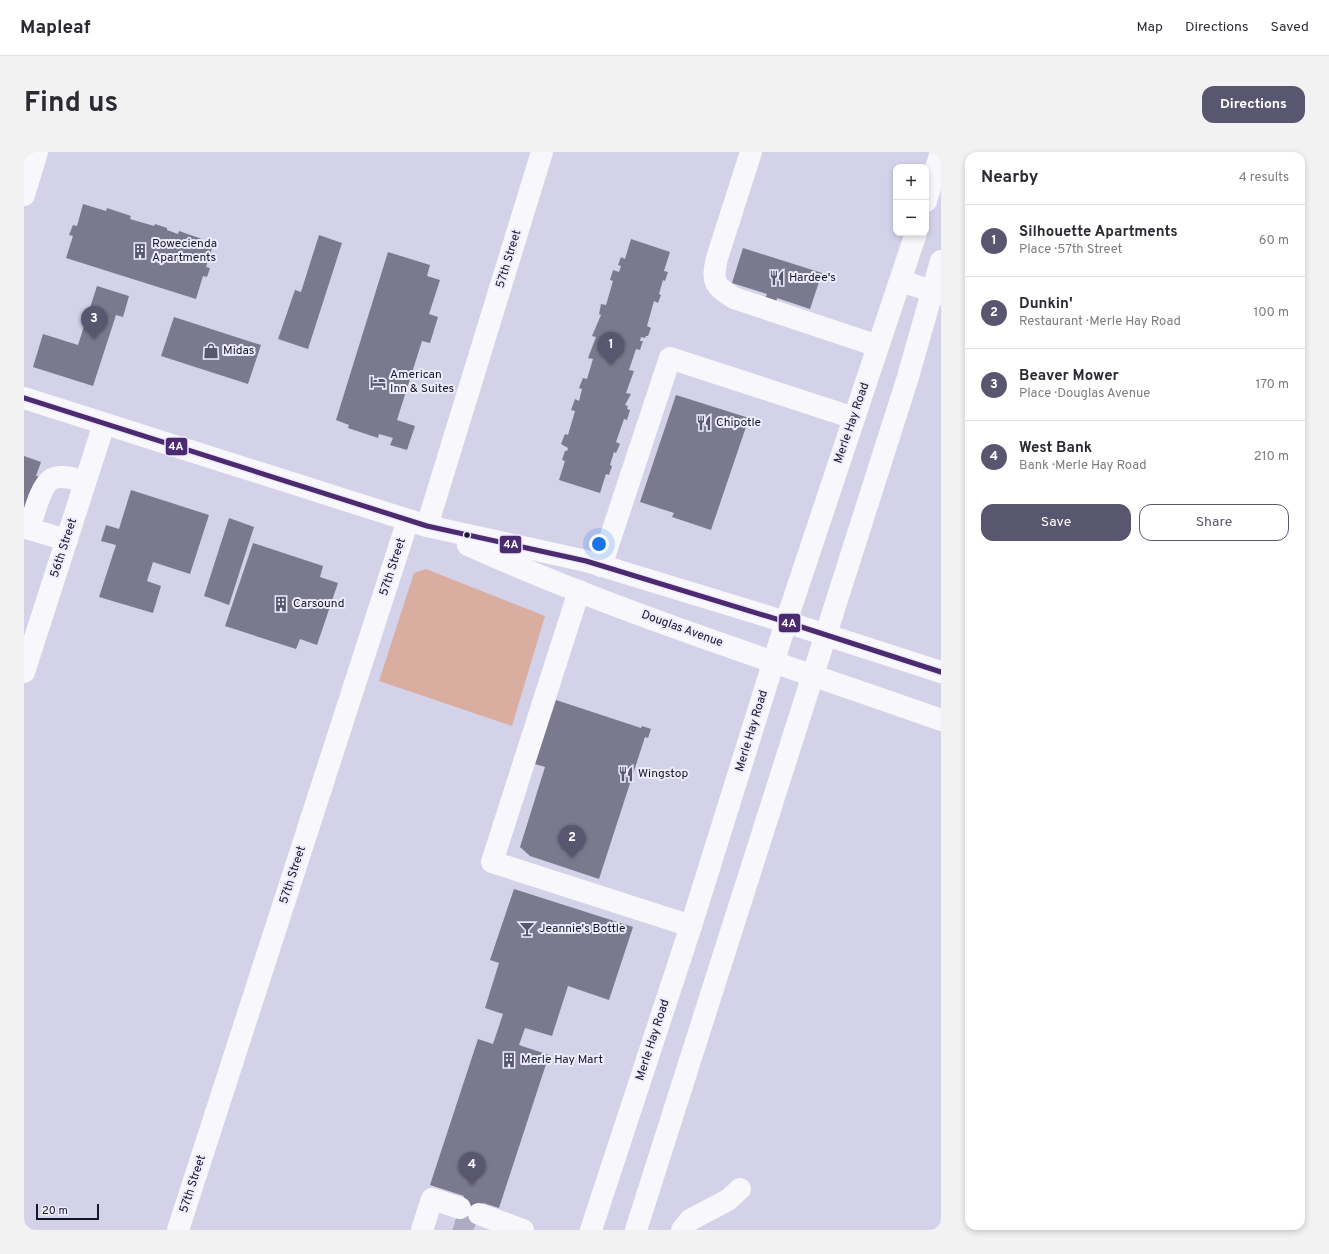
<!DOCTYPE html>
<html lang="en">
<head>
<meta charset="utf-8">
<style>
	:root { --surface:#fff; --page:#f2f2f3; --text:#2b2b33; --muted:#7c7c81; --line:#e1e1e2; --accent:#59576f }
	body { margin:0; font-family:Overpass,sans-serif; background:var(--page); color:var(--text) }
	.controls { position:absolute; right:12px; top:12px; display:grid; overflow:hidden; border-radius:8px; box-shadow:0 2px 6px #0003 }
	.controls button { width:36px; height:36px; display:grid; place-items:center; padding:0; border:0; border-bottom:1px solid var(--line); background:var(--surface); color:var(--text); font:20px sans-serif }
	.scale { position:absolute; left:12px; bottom:10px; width:63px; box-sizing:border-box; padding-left:4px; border:2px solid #18152e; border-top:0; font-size:11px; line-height:14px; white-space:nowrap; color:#18152e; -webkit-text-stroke:3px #edecfb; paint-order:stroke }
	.you { position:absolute; left:575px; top:392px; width:14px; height:14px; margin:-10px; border:3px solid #fff; border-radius:50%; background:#1a73e8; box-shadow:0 0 0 6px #1a73e833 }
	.badge { display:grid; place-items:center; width:26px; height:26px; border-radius:50%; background:var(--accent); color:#fff; font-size:13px; font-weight:700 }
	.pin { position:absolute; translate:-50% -33px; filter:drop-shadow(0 1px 2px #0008) }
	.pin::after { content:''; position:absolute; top:21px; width:14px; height:12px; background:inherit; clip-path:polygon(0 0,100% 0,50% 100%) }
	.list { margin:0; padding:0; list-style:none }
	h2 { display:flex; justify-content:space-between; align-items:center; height:52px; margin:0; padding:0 16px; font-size:17px }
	h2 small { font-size:13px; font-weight:400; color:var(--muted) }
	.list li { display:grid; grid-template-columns:26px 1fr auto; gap:12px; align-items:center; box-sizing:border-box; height:72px; padding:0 16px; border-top:1px solid var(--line) }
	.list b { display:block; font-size:15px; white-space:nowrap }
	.list p { margin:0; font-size:13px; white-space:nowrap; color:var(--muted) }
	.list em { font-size:13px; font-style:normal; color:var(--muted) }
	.actions { display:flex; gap:8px; padding:12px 16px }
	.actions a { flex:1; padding:9px 0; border:1px solid var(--accent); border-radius:12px; text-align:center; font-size:14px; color:var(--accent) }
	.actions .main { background:var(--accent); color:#fff }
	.map { position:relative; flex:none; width:917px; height:1078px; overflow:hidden; border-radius:12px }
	header { display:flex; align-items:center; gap:24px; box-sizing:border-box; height:56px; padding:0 20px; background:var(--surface); border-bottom:1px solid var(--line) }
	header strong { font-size:19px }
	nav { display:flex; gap:22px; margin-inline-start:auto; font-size:14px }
	.intro { display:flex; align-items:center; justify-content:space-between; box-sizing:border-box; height:96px; padding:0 24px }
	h1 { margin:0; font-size:28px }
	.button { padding:10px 18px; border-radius:12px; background:var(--accent); color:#fff; font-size:14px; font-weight:700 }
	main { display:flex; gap:24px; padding:0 24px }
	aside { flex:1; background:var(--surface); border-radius:12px; box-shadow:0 2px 6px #0003 }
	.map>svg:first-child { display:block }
	.green { fill:#daada1 }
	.building { fill:#7b798e }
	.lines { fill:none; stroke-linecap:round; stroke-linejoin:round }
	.minor-tunnel { stroke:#aeacc4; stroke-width:22; stroke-dasharray:22 11; stroke-linecap:butt }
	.minor { stroke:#f8f8fc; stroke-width:22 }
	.major { stroke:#f8f8fc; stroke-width:22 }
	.bus-1-casing { stroke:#edecfb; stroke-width:8 }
	.bus-1 { stroke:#4c2a6f; stroke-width:5 }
	.bus-dot { fill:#18152e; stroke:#edecfb; stroke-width:1.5 }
	.labels { text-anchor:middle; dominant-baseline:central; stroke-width:4; stroke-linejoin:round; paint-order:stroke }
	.poi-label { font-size:12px; fill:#18152e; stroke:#edecfb; text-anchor:start }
	.street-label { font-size:12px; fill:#18152e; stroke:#edecfb }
	.line-badge { stroke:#edecfb; stroke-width:1.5 }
	.badge-label { font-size:11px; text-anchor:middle; font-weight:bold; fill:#fff }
</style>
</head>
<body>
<header>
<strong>Mapleaf</strong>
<nav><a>Map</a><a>Directions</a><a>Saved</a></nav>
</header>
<div class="intro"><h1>Find us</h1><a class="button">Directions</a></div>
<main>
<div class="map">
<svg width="917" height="1078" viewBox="0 0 917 1078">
	<rect width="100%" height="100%" fill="#d3d2e9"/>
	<path class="green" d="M402 417 521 464 488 574 355 529 390 421Z"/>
	<g class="building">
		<path d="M59 52 82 59 83 56 107 64 106 67 130 74 131 72 143 76V78L154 82 155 79 178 87V89L189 93 182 115 186 116 183 125 179 124 172 147 42 106 49 84 45 83 49 73 53 74Z"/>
		<path d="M295 83 318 91 284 197 254 187 271 138 277 140Z"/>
		<path d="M607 87 646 100 640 119 644 120 641 129 639 128 635 142 637 143 634 151 630 149 623 174 627 176 624 184H622L621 186 617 185 616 189H619L616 198 612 197 605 218 610 219 602 241 607 242 601 253 604 254 603 257 606 258 603 268 600 267 592 290 596 292 592 301 590 300 586 313 588 314 585 323 582 322 576 341 535 328 541 309 538 308 541 299H543L544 296 537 292 541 282 544 283 551 259 547 258 551 247 555 249 558 237 555 236 559 226 563 227 569 207 564 206 572 185 568 184 577 163 575 162 577 152 582 153 589 129 586 128 589 118 595 120 597 114 594 113 597 105 601 107Z"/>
		<path d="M719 96 798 121 786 157 753 146 752 151 741 147 743 142 708 131Z"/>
		<path d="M364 100 406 113 403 124 416 128 405 162 414 165 406 191 398 189 373 268 391 274 383 298 366 293 369 286 355 282 354 286 324 276 325 273 312 268Z"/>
		<path d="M73 134 105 144 99 165 92 163 69 234 9 215 19 182 54 193Z"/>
		<path d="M150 165 237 193 224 232 137 204Z"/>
		<path d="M652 243 725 266 687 378 648 365 650 361 616 350Z"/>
		<path d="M0 304 17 310 12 324 18 325 0 362Z"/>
		<path d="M107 338 185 363 166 422 129 410 123 429 137 434 129 461 75 445 92 393 77 389 82 373 95 377Z"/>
		<path d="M205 366 230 375 205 453 180 444Z"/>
		<path d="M229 391 299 414 296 425 314 431 293 493 276 487 272 497 201 474Z"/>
		<path d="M532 548 617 576 618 574 627 577 624 586 621 585 575 727 506 704 496 695 521 615 511 612Z"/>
		<path d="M490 737 609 775 585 848 544 834 528 884 501 876 495 893 525 903 475 1056 459 1051 450 1076 431 1070 440 1044 406 1033 454 887 469 892 479 862 461 856 475 811 466 808Z"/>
	</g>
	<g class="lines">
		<path class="minor-tunnel" d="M431 1070 450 1076"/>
		<g class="minor">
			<path d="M727 0 693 106C688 129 689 133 710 146L854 194"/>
			<path d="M0 43 13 0"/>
			<path d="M877 129 917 142"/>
			<path d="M403 374 518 0"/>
			<path d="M43 388 5 377C9 365 17 332 28 327 38 322 51 327 61 330"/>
			<path d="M577 414 646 206 830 266"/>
			<path d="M555 439 468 710 667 774"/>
			<path d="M0 520 80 272"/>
			<path d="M455 1062 499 1078"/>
			<path d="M154 1078 384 368"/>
			<path d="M398 1078 408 1047 436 1056"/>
			<path d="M658 1078 666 1068 704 1048 716 1037"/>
		</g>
		<g class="major">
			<path d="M902 49 917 0"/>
			<path d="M0 246 403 374 562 409 762 470 917 520"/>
			<path d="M444 393C597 462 759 512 917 568"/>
			<path d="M567 1078 667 774 762 470 892 81"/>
			<path d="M612 1078 884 225 917 109"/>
		</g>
		<defs>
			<path id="bus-1" d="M0 246 403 374 562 409 762 470 917 520"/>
		</defs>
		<use href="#bus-1" class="bus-1-casing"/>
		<use href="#bus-1" class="bus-1"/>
	</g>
	<defs>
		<symbol id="building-bare" viewBox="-9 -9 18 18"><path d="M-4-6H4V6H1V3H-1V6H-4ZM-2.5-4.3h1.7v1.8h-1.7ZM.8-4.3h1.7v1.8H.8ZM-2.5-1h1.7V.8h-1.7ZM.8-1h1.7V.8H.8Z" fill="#59576f" stroke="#edecfb" stroke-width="2.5" paint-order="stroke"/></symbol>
		<symbol id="restaurant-bare" viewBox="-9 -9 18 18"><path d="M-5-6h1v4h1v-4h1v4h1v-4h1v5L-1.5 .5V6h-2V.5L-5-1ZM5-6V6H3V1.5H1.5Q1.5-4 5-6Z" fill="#59576f" stroke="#edecfb" stroke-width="2.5" paint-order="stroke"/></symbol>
		<symbol id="shop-bare" viewBox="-9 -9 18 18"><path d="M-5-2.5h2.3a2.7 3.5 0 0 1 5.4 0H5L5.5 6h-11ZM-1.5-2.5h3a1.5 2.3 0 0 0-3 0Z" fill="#59576f" stroke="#edecfb" stroke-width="2.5" paint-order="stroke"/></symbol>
		<symbol id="hotel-bare" viewBox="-9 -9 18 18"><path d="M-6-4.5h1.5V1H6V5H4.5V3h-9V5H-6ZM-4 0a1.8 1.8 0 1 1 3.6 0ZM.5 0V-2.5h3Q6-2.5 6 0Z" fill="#59576f" stroke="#edecfb" stroke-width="2.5" paint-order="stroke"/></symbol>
		<symbol id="bar-bare" viewBox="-9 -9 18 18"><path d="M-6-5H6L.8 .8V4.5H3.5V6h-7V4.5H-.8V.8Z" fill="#59576f" stroke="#edecfb" stroke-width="2.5" paint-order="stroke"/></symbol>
	</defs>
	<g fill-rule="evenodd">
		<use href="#building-bare" x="105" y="88" width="22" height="22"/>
		<use href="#restaurant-bare" x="742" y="115" width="22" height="22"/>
		<use href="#shop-bare" x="176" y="188" width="22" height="22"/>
		<use href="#hotel-bare" x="343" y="219" width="22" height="22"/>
		<use href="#restaurant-bare" x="669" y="260" width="22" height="22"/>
		<use href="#building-bare" x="246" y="441" width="22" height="22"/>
		<use href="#restaurant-bare" x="591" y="611" width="22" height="22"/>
		<use href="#bar-bare" x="492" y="766" width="22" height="22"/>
		<use href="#building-bare" x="474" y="897" width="22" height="22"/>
	</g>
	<circle class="bus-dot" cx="443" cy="383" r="3.5"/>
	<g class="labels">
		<g class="poi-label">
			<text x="128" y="92">Rowecienda<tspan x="128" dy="14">Apartments</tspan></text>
			<text x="765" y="126">Hardee's</text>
			<text x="199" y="199">Midas</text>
			<text x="366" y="223">American<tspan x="366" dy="14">Inn &amp; Suites</tspan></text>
			<text x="692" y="271">Chipotle</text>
			<text x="269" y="452">Carsound</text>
			<text x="614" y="622">Wingstop</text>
			<text x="515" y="777">Jeannie's Bottle</text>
			<text x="497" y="908">Merle Hay Mart</text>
		</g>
		<g class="street-label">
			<text transform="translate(485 107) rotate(-73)">57th Street</text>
			<text transform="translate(828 271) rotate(-71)">Merle Hay Road</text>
			<text transform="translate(40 396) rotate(-72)">56th Street</text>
			<text transform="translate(369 415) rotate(-72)">57th Street</text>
			<text transform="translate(658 477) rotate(20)">Douglas Avenue</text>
			<text transform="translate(728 579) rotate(-73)">Merle Hay Road</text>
			<text transform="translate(269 723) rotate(-72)">57th Street</text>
			<text transform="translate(629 888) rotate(-72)">Merle Hay Road</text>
			<text transform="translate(169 1032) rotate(-72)">57th Street</text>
		</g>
	</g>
	<g class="line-badge">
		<rect x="141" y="285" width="23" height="19" rx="4" fill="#4c2a6f"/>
		<rect x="475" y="383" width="23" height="19" rx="4" fill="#4c2a6f"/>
		<rect x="754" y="461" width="23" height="20" rx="4" fill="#4c2a6f"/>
	</g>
	<g class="badge-label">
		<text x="152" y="298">4A</text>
		<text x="487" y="396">4A</text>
		<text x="765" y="475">4A</text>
	</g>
</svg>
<div class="controls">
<button>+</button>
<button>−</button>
</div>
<div class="scale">20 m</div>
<div class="you"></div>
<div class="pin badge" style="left:587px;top:213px">1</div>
<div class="pin badge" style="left:548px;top:706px">2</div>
<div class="pin badge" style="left:70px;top:187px">3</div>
<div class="pin badge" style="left:448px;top:1033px">4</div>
</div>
<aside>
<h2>Nearby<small>4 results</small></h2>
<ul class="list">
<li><span class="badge">1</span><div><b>Silhouette Apartments</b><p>Place · 57th Street</p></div><em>60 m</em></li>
<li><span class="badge">2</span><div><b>Dunkin'</b><p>Restaurant · Merle Hay Road</p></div><em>100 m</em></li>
<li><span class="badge">3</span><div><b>Beaver Mower</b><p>Place · Douglas Avenue</p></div><em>170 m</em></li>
<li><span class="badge">4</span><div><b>West Bank</b><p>Bank · Merle Hay Road</p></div><em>210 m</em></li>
</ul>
<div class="actions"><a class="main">Save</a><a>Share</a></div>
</aside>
</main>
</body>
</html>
